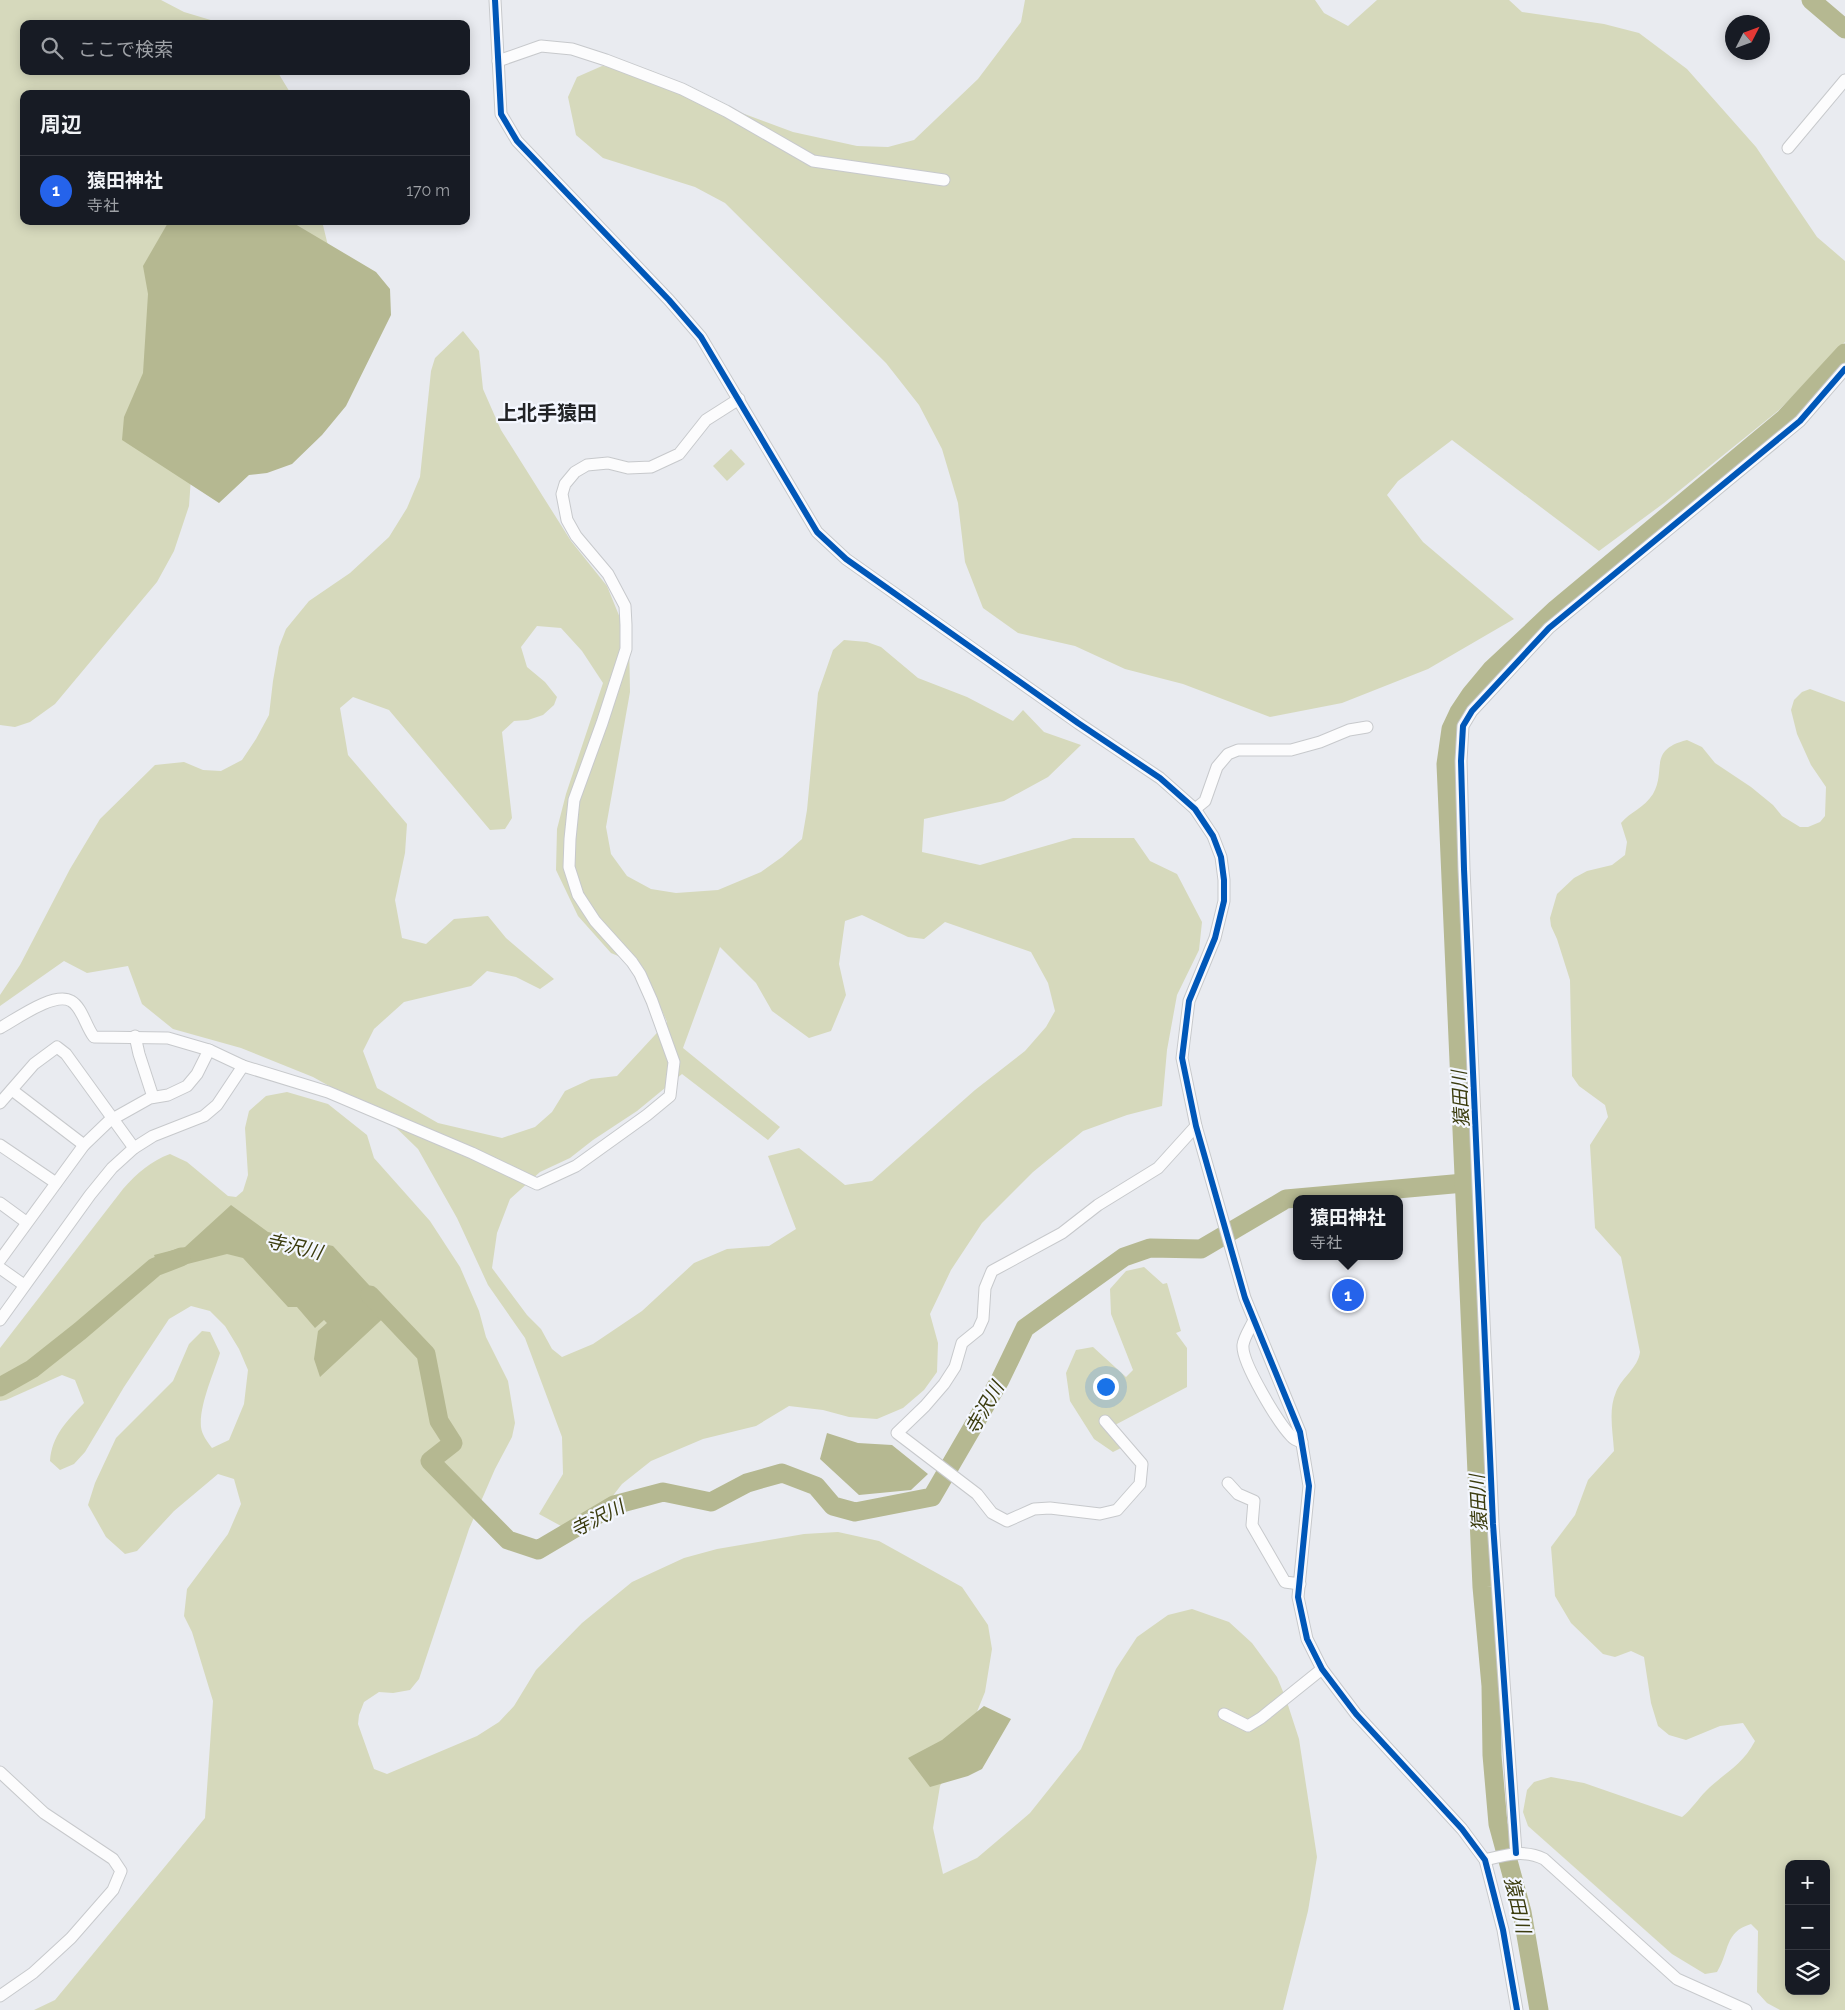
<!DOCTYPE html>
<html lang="ja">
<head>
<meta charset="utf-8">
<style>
	:root { --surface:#171b24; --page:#20242c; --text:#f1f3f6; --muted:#9ea1a6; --line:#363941; --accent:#2563eb }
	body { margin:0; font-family:Raleway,"Noto Sans JP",sans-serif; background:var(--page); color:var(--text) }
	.controls { position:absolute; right:15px; bottom:15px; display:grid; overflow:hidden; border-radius:10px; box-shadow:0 2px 12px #0003 }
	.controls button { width:45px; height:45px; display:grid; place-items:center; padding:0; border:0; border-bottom:1px solid var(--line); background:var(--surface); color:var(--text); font:25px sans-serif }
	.compass { position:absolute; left:1725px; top:15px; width:45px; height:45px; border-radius:50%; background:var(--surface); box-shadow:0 2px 12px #0003; rotate:48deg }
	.you { position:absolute; left:1105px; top:1386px; width:18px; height:18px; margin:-12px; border:4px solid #fff; border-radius:50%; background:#1a73e8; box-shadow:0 0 0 8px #1a73e833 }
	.badge { display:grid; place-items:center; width:32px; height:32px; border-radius:50%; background:var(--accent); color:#fff; font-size:16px; font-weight:700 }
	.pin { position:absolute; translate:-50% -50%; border:2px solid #fff; box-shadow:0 1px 5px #0006 }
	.popup { position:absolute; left:1293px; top:1195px; width:110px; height:65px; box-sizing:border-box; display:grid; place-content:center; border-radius:10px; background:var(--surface); filter:drop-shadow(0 1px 4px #0005); font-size:16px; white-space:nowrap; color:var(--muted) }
	.popup b { font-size:19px; color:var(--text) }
	.popup::after { content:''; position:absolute; left:50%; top:100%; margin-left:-10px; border:10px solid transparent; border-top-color:var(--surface) }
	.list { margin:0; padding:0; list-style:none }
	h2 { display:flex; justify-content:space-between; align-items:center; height:65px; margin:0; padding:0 20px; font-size:21px }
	h2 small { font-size:16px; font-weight:400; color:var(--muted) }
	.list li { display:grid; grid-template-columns:32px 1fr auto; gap:15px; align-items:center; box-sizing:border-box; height:70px; padding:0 20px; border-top:1px solid var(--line) }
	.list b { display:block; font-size:19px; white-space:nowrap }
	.list p { margin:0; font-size:16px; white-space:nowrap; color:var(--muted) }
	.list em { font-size:16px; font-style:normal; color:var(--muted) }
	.icon { flex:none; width:28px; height:28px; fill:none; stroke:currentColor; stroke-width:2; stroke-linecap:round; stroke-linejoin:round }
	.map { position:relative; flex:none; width:1845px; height:2010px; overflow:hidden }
	.search { position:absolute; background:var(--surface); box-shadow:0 2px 12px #0003; left:20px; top:20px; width:450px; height:55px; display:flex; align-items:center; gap:12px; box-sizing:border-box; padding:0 18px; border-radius:10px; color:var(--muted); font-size:19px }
	.panel { position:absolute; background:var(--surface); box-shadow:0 2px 12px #0003; left:20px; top:90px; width:450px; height:135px; border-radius:10px }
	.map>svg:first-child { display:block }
	.green { fill:#d6d9bc; fill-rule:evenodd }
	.water { fill:#b5b891 }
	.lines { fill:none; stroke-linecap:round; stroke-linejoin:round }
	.river { stroke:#b5b891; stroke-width:19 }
	.minor-casing { stroke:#c7c9cc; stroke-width:13 }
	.minor { stroke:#fcfcfd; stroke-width:11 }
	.cycleway-casing { stroke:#f4f7ff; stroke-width:9 }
	.cycleway { stroke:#0057b8; stroke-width:6 }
	.labels { text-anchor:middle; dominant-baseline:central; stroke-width:4.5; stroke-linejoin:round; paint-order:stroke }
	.water-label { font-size:19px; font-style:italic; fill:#3b3c0e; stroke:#f4f7ff }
	.quarter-label { font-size:20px; font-weight:bold; fill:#222326; stroke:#f4f7ff }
</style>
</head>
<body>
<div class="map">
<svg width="1845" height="2010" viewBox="0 0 1845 2010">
	<rect width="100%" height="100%" fill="#e9ebf0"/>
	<g class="green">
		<path d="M0 0H161L184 12 224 24H24V71H277L291 94H24V221H322L330 254 194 435 189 506 174 551 157 582 55 704 30 722 15 727 0 725Z"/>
		<path d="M1025 0H1315L1324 13 1348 26 1377 0H1509L1522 12 1604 24 1639 33 1687 69 1756 147 1817 237 1845 261V342L1779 410 1664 503 1599 551 1452 440 1398 481 1387 495 1423 542 1514 619 1428 669 1342 703 1270 717 1183 684 1125 669 1075 646 1018 633 983 608 965 562 958 503 942 449 919 405 886 363 725 203 695 187 603 158 576 135 568 97 577 77 602 66 650 70 731 109 793 132 857 146 888 147 914 140 978 79 1021 22Z"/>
		<path d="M463 331 479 351 483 389 501 430 571 541 607 586 629 640 630 692 606 827 611 854 627 876 651 889 676 893 718 890 761 872 782 857 802 839 807 810 818 693 833 650 844 640 867 642 881 647 918 678 967 697 1013 721 1023 710 1044 732 1081 745 1048 777 1004 801 924 819 922 852 980 865 1073 838H1134L1150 861 1177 874 1202 922 1199 950 1177 995 1167 1050 1162 1106 1127 1115 1083 1131 1033 1172 982 1223 951 1270 930 1314 938 1343 937 1372 924 1390 903 1408 877 1419 849 1417 823 1410 789 1406 756 1426 703 1439 651 1461 622 1484 595 1519 572 1532 539 1514 563 1474 562 1437 525 1338 488 1285 457 1218 418 1149 385 1117 313 1077 241 1048 173 1029 142 1004 128 966 87 973 64 961 0 1006V995L20 965 70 869 100 819 155 765 184 762 203 770 221 771 242 760 256 739 269 715 273 681 279 647 286 629 309 601 350 573 389 537 407 508 420 477 431 371 435 358ZM537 626 561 628 582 651 603 683 566 794 557 829 556 870 578 916 611 953 642 966 667 1022 617 1076 591 1079 565 1091 552 1112 535 1127 502 1138 438 1123 377 1088 363 1051 374 1029 404 1002 471 986 487 971 516 977 540 989 554 979 506 938 488 916 454 919 426 944 402 938 395 900 405 853 407 824 348 755 340 708 353 697 389 710 490 830 505 829 512 818 502 732 514 721 528 720 543 715 554 705 557 697 545 682 527 667 521 647ZM862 915 908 937 924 939 945 922 1031 952 1048 983 1055 1011 1046 1027 1025 1051 975 1090 872 1181 845 1185 799 1148 768 1156 796 1229 769 1246 727 1249 694 1263 642 1311 593 1344 562 1357 552 1349 541 1329 527 1315 492 1268 497 1233 510 1199 540 1172 570 1158 593 1140 637 1111 682 1074 768 1140 780 1127 683 1048 720 947 756 983 772 1011 809 1038 831 1031 846 995 839 964 845 921Z"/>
		<path d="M731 449 745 464 727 481 713 466Z"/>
		<path d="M1810 689 1845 702V2010H1780L1767 2003 1757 1992 1758 1931 1751 1924C1724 1932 1730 1951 1717 1972L1705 1974 1672 1954 1528 1826 1523 1812 1527 1790 1534 1782 1551 1777 1584 1783 1682 1817C1692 1809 1698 1799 1706 1791 1725 1772 1742 1766 1755 1741L1743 1723 1720 1726 1686 1740 1669 1735 1658 1726 1651 1703 1644 1657 1631 1651 1615 1657 1603 1654 1571 1623 1555 1596 1551 1547 1575 1515 1588 1480 1614 1451C1613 1432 1608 1410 1616 1392 1622 1377 1638 1368 1640 1352L1621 1257 1595 1228 1590 1145 1608 1117 1605 1105 1579 1086 1572 1076 1570 980 1557 939 1551 926 1550 918 1557 894 1574 878 1587 871 1612 865 1625 855 1627 842 1621 823C1630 812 1644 808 1653 794 1667 770 1647 750 1687 740L1702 747 1715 763 1751 787 1773 805 1782 816 1800 827H1808L1820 822 1825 816 1826 787 1811 765 1797 734 1791 710 1794 700 1802 692ZM1789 1864H1826V1991H1789Z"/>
		<path d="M287 1092 328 1104 367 1135 374 1158 430 1221 460 1267 479 1311 486 1337 508 1381 515 1423 512 1437 495 1469 469 1529 419 1679 410 1690 393 1693 379 1692 364 1702 359 1715 358 1724 374 1769 387 1774 477 1736 499 1722 514 1706 536 1670 582 1623 632 1582 684 1558 717 1549 804 1534 838 1532 879 1541 962 1587 988 1625 992 1649 985 1692 966 1739 940 1786 933 1828 943 1874 977 1858 1030 1813 1081 1749 1116 1669 1137 1637 1168 1615 1192 1609 1229 1622 1252 1643 1277 1677 1286 1699 1299 1739 1317 1857 1308 1911 1283 2010H34L55 2000 205 1818 213 1701 192 1632 184 1616 187 1589 228 1534 241 1504 234 1479 218 1474 174 1511 137 1551 125 1554 106 1537 88 1505 95 1483 116 1438 173 1381 189 1344 202 1331 210 1332 220 1353C214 1373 199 1405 201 1427 202 1435 207 1441 212 1448L229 1440 244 1404 248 1370 239 1349 225 1326 210 1311 191 1306 169 1319 124 1387 85 1452 74 1464 60 1470 50 1461C52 1435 67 1421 84 1403L75 1380 62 1375 6 1400 0 1401V1348L123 1189C137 1173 151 1161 170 1154L187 1162 228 1196 236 1197 243 1191 248 1175 245 1128 249 1111 266 1096Z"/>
		<path d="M1144 1267 1163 1284 1167 1283 1181 1331 1176 1333 1187 1348V1387L1115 1425 1131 1443 1113 1452 1094 1439 1070 1401 1066 1373 1076 1350 1093 1347 1126 1377 1133 1370 1111 1314 1110 1289 1126 1271Z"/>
	</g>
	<g class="water">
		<path d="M169 221H290L376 272 390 289 391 315 346 406 322 435 292 464 267 473 249 475 219 503 122 440 124 417 143 373 148 294 143 266Z"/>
		<path d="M231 1205 268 1232 333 1246 392 1310 320 1377 314 1359 318 1331 327 1323 324 1320 315 1328 297 1307H288L243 1258 227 1254 160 1271 154 1255 185 1247Z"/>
		<path d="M827 1433 858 1443 892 1445 928 1474 911 1490 859 1495 820 1459Z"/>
		<path d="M984 1706 1011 1719 982 1769 968 1776 930 1787 908 1758 942 1740Z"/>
	</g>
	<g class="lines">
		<g class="river">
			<path d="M1811 0 1845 29"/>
			<path d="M370 1295 426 1354 439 1421 453 1443 430 1461 508 1540 538 1550 614 1505 663 1492 711 1502 747 1483 782 1473 816 1486 833 1506 855 1512 932 1497 1000 1380 1025 1328 1124 1257 1150 1248 1201 1249 1286 1199 1464 1183"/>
			<path d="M0 1387 32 1369 80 1331 155 1267 181 1257"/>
			<path d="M1539 2010 1522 1912 1498 1824 1492 1755 1491 1686 1482 1587 1446 764 1451 729 1459 712 1471 694 1491 670 1556 609 1785 418 1845 353"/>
		</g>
		<defs>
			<g id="minor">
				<path d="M495 0 501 114 517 141 669 300 701 337 817 532 846 559 1078 723 1160 778 1195 809 1213 836 1221 857 1224 880V901L1215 938 1189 1001 1182 1058 1196 1126 1245 1298 1300 1432 1309 1486 1298 1597 1307 1639 1322 1669 1356 1714 1462 1829 1485 1860 1503 1930 1517 2010"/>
				<path d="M498 61 541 46 572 49 606 60 682 89 726 111 813 161 944 180"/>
				<path d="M1788 148 1845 80"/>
				<path d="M1195 809 1205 801 1217 767 1228 754 1238 750H1291L1320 742 1349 730 1367 727"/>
				<path d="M0 1028C15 1020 54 991 71 1001 82 1007 86 1027 94 1037L168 1038 209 1050 243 1066 328 1092 472 1153 537 1184 576 1166 647 1115 670 1096 674 1062 652 1001 640 974 632 962 595 921 578 895 569 867 570 839 574 800 602 723 626 649V625L625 606 608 574 576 536 567 520 562 494 565 484 575 472 587 465 608 463 628 468 651 467 679 454 706 420 739 399"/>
				<path d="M135 1036 139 1054 153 1097"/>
				<path d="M12 1090 84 1145"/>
				<path d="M0 1103 34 1064 57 1047 66 1054 134 1148"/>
				<path d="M0 1145 56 1183"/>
				<path d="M0 1203 26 1222"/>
				<path d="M0 1260 84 1145 109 1121 150 1098 168 1095 187 1086 197 1074 209 1050"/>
				<path d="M0 1268 24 1285"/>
				<path d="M0 1320 90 1195 112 1168 134 1148 153 1136 204 1116 217 1105 243 1066"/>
				<path d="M1254 1320C1251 1327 1244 1337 1243 1345 1241 1362 1279 1424 1292 1437 1294 1440 1298 1441 1302 1442"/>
				<path d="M1105 1421 1142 1464 1140 1484 1117 1510 1100 1514 1050 1508 1034 1509 1007 1521 992 1513 977 1494 897 1433 925 1406 944 1384 955 1367 962 1343 978 1330 983 1319 985 1288 992 1271 1062 1233 1098 1205 1158 1168 1196 1126"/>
				<path d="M1228 1483 1238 1494 1254 1501 1252 1525 1285 1582 1300 1584"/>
				<path d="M1224 1714 1248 1726 1261 1718 1322 1669"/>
				<path d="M0 1772 44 1813 113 1859 121 1871 113 1890 71 1938 33 1973 0 1996"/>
				<path d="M1516 1853 1493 1524 1464 869 1461 761 1463 726 1472 711 1549 628 1800 421 1845 369"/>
				<path d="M1485 1860C1505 1855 1524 1849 1544 1859L1677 1979 1746 2010"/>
			</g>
		</defs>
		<use href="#minor" class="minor-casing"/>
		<use href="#minor" class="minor"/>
		<defs>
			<g id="cycleway">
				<path d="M495 0 501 114 517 141 669 300 701 337 817 532 846 559 1078 723 1160 778 1195 809 1213 836 1221 857 1224 880V901L1215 938 1189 1001 1182 1058 1196 1126 1245 1298 1300 1432 1309 1486 1298 1597 1307 1639 1322 1669 1356 1714 1462 1829 1485 1860 1503 1930 1517 2010"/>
				<path d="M1516 1853 1493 1524 1464 869 1461 761 1463 726 1472 711 1549 628 1800 421 1845 369"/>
			</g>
		</defs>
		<use href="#cycleway" class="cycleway-casing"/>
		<use href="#cycleway" class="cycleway"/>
	</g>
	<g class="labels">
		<g class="water-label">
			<text transform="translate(1460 1099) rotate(-93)">猿田川</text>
			<text transform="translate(294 1246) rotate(13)">寺沢川</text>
			<text transform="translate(984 1408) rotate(-60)">寺沢川</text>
			<text transform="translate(1478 1503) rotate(-93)">猿田川</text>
			<text transform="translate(597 1518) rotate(-27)">寺沢川</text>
			<text transform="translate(1518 1905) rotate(77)">猿田川</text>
		</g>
		<g class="quarter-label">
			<text x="547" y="413">上北手猿田</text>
		</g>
	</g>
</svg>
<div class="controls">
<button>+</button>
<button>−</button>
<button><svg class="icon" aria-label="layers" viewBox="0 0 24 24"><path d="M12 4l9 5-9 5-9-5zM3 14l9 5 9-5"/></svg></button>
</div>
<svg class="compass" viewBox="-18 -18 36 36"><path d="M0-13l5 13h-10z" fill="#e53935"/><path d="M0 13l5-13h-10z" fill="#9ea1a6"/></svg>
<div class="you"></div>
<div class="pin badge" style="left:1348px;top:1295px">1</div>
<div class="popup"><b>猿田神社</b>寺社</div>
<div class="search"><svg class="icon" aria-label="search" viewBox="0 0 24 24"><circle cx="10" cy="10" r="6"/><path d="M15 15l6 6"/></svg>ここで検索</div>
<section class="panel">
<h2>周辺<small></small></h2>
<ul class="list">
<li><span class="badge">1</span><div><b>猿田神社</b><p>寺社</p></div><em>170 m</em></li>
</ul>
</section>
</div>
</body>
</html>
